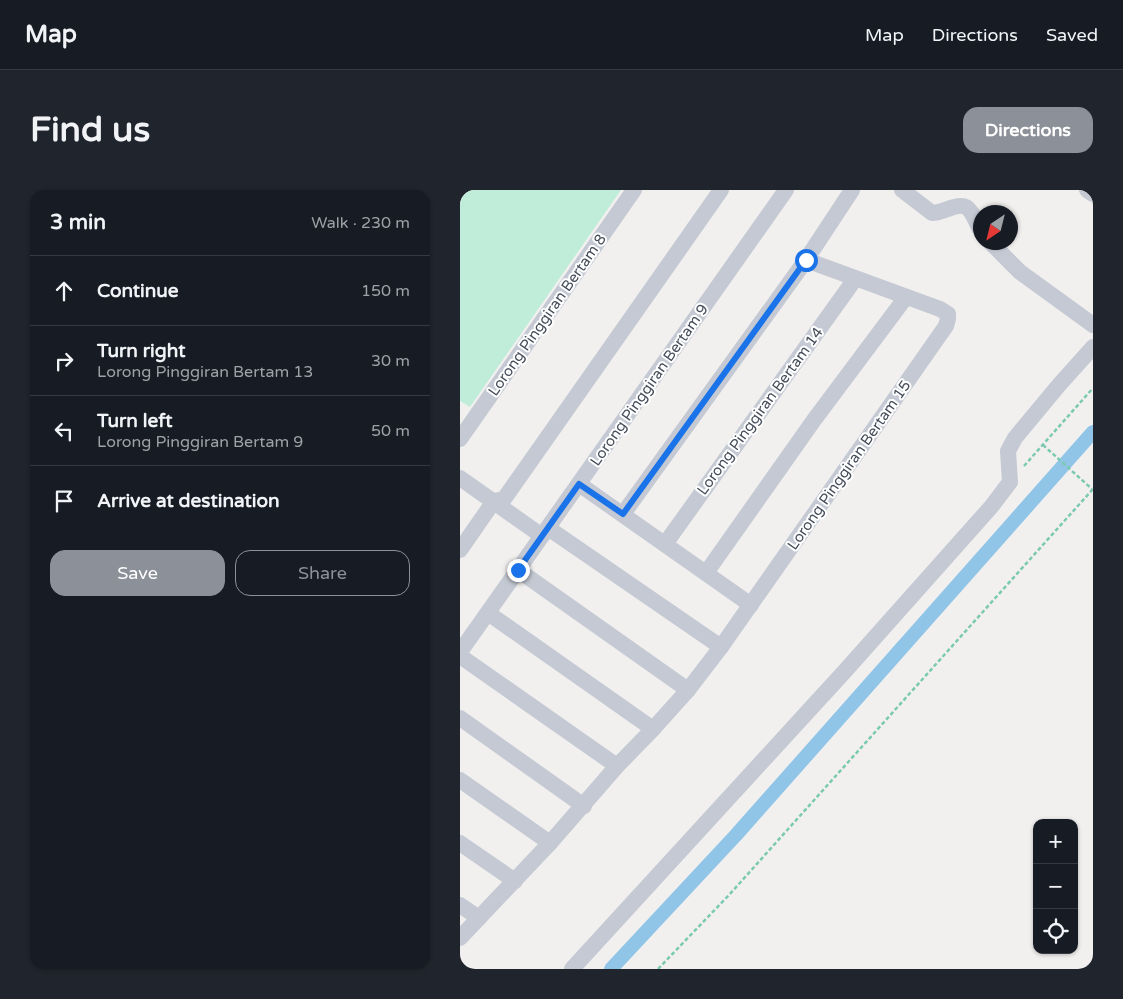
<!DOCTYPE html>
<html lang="en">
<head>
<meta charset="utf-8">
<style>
	:root { --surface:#171b24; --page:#20242c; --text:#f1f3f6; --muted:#9ea1a6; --line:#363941; --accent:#8c9099 }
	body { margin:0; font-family:"Varela Round",sans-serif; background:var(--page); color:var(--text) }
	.controls { position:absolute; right:15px; bottom:15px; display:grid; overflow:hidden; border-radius:10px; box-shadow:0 1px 4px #0004 }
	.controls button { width:45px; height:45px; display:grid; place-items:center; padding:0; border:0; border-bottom:1px solid var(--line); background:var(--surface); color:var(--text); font:25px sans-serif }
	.compass { position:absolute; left:513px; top:15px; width:45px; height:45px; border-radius:50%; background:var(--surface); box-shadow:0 1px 4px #0004; rotate:215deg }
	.stop { position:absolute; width:15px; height:15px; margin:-11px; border:4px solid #1a73e8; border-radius:50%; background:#fff }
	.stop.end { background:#1a73e8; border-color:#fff; box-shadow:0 1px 5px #0008 }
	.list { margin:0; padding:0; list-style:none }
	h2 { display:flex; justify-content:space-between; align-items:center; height:65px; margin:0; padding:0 20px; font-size:21px }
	h2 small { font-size:16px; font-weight:400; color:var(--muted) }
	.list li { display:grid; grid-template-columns:32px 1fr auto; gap:15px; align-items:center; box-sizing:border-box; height:70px; padding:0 20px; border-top:1px solid var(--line) }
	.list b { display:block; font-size:19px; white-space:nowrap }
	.list p { margin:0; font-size:16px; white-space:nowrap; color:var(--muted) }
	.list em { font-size:16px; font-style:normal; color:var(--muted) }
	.actions { display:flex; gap:10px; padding:15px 20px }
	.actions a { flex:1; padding:11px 0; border:1px solid var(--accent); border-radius:15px; text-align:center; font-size:18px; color:var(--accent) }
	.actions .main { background:var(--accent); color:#fff }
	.icon { flex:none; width:28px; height:28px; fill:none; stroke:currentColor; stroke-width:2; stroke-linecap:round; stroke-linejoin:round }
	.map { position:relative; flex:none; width:633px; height:779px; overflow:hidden; border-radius:15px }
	header { display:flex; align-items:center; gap:30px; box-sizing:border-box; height:70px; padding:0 25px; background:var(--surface); border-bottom:1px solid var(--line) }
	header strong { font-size:24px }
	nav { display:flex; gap:28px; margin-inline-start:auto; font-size:18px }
	.intro { display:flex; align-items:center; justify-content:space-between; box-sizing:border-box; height:120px; padding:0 30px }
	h1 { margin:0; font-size:35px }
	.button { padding:12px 22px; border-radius:15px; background:var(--accent); color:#fff; font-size:18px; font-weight:700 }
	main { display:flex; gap:30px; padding:0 30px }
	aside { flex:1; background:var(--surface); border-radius:15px; box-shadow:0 1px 4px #0004 }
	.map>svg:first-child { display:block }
	.green { fill:#c0edda }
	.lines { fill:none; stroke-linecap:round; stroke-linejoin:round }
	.canal { stroke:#90c5e7; stroke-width:14 }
	.path { stroke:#7ac9b0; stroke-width:2.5; stroke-dasharray:4 2.5; stroke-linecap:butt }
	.minor { stroke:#c4c9d3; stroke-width:16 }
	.route { stroke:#1a73e8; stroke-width:6 }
	.labels { text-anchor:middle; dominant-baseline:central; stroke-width:4; stroke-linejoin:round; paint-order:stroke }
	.street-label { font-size:15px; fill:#484f5c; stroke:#fff }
</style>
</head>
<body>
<header>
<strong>Map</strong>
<nav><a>Map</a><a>Directions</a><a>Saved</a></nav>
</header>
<div class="intro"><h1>Find us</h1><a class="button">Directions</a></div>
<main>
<aside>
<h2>3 min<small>Walk · 230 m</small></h2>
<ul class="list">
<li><svg class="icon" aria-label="ahead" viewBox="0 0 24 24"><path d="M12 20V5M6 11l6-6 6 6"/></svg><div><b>Continue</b></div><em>150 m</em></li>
<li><svg class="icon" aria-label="right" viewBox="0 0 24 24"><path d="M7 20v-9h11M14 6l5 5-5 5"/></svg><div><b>Turn right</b><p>Lorong Pinggiran Bertam 13</p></div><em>30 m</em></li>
<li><svg class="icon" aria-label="left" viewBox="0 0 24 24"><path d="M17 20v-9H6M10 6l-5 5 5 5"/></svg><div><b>Turn left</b><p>Lorong Pinggiran Bertam 9</p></div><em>50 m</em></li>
<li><svg class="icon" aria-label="arrive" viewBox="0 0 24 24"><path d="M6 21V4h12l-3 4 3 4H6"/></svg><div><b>Arrive at destination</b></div></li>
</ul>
<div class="actions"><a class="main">Save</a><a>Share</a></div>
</aside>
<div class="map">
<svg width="633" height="779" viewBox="0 0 633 779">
	<rect width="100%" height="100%" fill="#f2f0ef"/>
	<path class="green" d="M0 0H161L10 217 0 211Z"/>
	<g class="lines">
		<path class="canal" d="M151 779 276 645 633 242"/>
		<g class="path">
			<path d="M583 255 632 299"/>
			<path d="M564 276 633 198"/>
			<path d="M198 779 269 705 633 299"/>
		</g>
		<g class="minor">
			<path d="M442 0 472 23C477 23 482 21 488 19 510 10 510 21 520 39"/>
			<path d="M627 0 633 4"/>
			<path d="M530 52 560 82 633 135"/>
			<path d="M0 249 174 0"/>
			<path d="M0 288 82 346"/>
			<path d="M119 294 291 415"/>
			<path d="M163 324 346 70 392 0"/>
			<path d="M88 338 261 457"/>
			<path d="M205 354 395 89"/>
			<path d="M0 360 34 311 44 309 261 0"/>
			<path d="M58 380 228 500"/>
			<path d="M246 383 354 230 446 107"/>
			<path d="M28 423 193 539"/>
			<path d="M0 462 326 0"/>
			<path d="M0 466 157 576"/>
			<path d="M0 528 124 616"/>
			<path d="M0 590 90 653"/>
			<path d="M0 653 55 691"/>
			<path d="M0 715 19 728"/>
			<path d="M0 748 90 653 157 576 193 539 228 500 261 457 486 136 488 129V124L480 119 346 70"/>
			<path d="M112 779 385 481 531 317 550 292 548 261 555 248 599 195 633 157"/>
		</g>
	</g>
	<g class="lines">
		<path class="route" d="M58 380 119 294 163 324 346 70"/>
	</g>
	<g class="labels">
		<g class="street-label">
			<text transform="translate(87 125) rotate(-55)">Lorong Pinggiran Bertam 8</text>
			<text transform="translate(189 195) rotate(-55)">Lorong Pinggiran Bertam 9</text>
			<text transform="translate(300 221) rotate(-54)">Lorong Pinggiran Bertam 14</text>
			<text transform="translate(389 275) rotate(-55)">Lorong Pinggiran Bertam 15</text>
		</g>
	</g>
</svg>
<div class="controls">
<button>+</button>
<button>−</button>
<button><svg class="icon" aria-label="locate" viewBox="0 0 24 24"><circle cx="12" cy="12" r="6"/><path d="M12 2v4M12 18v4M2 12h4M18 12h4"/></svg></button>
</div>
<svg class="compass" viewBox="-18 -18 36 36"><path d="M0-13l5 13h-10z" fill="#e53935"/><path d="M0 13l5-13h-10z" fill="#9ea1a6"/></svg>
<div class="stop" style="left:346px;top:70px"></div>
<div class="stop end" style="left:58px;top:380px"></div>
</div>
</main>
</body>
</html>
